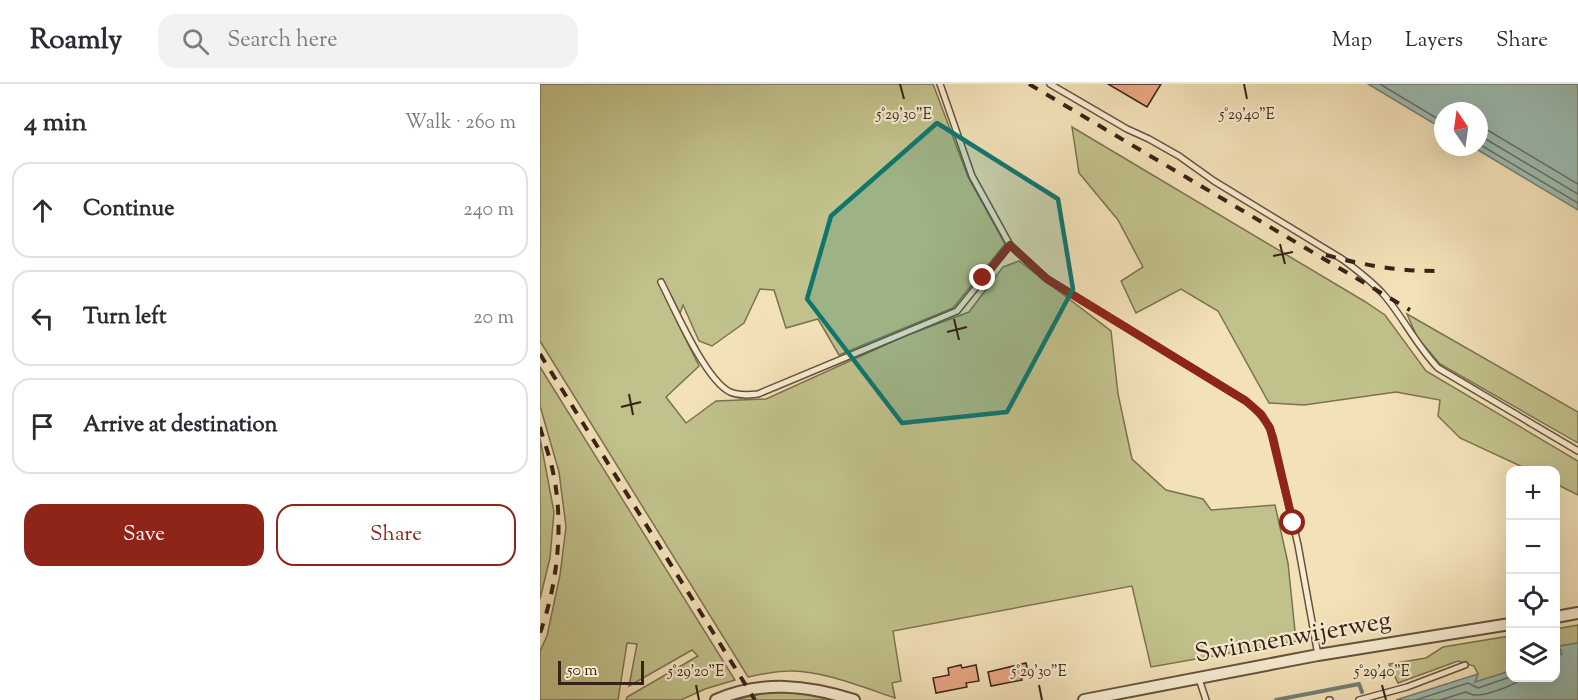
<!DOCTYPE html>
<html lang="en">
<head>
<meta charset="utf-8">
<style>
	:root { --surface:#fff; --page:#f2f2f3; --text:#2b2b33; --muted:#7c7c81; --line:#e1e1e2; --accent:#8f2418 }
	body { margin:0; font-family:"Sorts Mill Goudy",serif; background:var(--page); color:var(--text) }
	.controls { position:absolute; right:18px; bottom:18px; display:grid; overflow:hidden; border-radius:12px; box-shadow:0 6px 24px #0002 }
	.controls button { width:54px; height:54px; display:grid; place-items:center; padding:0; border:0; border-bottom:2px solid var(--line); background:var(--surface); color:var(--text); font:30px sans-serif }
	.compass { position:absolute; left:894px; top:18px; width:54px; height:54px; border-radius:50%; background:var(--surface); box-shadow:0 6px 24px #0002; rotate:347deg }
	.scale { position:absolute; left:18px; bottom:15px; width:86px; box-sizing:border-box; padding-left:6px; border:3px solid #372215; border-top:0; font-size:16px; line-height:21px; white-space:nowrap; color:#372215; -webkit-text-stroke:4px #f7ecd1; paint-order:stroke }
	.stop { position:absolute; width:18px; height:18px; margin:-14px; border:4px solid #8f2418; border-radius:50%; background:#fff }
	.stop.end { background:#8f2418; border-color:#fff; box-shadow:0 2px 6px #0008 }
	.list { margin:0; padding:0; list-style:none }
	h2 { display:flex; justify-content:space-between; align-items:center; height:78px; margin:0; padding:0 24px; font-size:26px }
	h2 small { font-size:20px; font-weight:400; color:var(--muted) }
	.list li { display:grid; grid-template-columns:39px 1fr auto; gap:18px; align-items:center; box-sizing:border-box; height:96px; margin:0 12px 12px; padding:0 12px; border:2px solid var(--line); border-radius:18px }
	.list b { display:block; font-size:22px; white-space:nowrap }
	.list em { font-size:20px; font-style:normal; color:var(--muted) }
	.actions { display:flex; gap:12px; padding:18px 24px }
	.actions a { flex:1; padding:14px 0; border:2px solid var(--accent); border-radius:18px; text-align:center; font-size:21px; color:var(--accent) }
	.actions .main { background:var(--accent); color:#fff }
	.icon { flex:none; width:33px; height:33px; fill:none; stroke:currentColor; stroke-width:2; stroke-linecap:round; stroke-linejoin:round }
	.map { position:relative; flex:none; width:1038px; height:616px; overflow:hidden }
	header { display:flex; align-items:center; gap:36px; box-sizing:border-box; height:84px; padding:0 30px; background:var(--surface); border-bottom:2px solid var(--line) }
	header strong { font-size:28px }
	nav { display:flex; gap:33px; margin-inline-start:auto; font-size:21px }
	.search { width:420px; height:54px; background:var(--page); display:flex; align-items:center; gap:15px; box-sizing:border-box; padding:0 21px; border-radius:18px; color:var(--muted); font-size:22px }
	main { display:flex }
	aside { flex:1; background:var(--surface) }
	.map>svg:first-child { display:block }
	.green { fill:#c1c18b; stroke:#7c7250; stroke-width:1.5 }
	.water { fill:#9cbdb3; stroke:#747f74; stroke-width:1.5 }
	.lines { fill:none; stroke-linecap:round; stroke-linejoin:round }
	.shore { stroke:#6a7064; stroke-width:1.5 }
	.stream { stroke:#747f74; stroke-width:4 }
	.building { fill:#e8a682; stroke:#372215; stroke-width:1.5 }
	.service-casing { stroke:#66523e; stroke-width:8 }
	.minor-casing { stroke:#66523e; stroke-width:14 }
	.service { stroke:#f7ecd1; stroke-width:5 }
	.minor { stroke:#f7ecd1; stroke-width:10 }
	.rail { stroke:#372215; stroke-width:4; stroke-dasharray:10 10; stroke-linecap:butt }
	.route { stroke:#8f2418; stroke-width:8 }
	.marked { fill:#0f766e; fill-opacity:0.2; stroke:#0f766e; stroke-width:4.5; stroke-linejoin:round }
	.ticks { fill:none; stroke:#372215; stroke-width:2 }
	.labels { text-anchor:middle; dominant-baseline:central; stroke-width:4.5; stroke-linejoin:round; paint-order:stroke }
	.street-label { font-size:26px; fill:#372215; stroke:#f7ecd1 }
	.ticks-label { font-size:15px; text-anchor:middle; fill:#372215; stroke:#f7ecd1; stroke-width:4.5; stroke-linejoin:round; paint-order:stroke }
</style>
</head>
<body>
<header>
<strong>Roamly</strong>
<div class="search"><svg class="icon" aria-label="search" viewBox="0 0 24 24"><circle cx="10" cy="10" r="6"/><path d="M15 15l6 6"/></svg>Search here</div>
<nav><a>Map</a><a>Layers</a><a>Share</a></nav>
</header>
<main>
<aside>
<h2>4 min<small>Walk · 260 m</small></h2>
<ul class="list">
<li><svg class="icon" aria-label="ahead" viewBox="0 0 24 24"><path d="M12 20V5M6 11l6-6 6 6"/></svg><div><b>Continue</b></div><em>240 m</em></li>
<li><svg class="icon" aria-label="left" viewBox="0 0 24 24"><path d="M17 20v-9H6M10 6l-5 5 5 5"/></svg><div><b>Turn left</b></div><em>20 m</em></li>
<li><svg class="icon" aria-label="arrive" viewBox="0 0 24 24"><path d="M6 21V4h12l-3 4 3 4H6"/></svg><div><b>Arrive at destination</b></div></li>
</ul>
<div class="actions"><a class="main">Save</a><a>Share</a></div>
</aside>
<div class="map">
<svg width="1038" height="616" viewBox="0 0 1038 616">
	<rect width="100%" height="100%" fill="#f3e1b8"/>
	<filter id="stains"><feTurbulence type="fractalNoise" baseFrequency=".00333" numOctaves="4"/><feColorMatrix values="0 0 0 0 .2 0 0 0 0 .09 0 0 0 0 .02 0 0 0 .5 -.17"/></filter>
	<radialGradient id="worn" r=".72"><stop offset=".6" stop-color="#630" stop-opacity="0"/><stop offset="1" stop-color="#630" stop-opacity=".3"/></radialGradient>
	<g class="green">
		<path d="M0 0H393L428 93 465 160 413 224 299 271 278 235 246 244 234 206 220 205 204 239 172 262 159 257 143 221 137 238 159 282 126 313 146 339 176 317 226 315 365 252 429 228 463 183 479 177 571 247 578 310 592 375 626 406 663 415 671 426 735 421 748 479 755 547 759 557 611 583 592 502 353 547 361 597 352 599 355 614C325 604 281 586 250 587 236 587 222 590 208 593L0 257Z"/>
		<path d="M532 43 824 217 845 231 886 287 1038 377V411L1016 400V386H989L920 354 898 332 900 316 856 308 764 321 729 319 678 227 641 205 596 229 581 197 603 183 578 136 539 89Z"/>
		<path d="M867 230 1038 328V359L900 280 877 253Z"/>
		<path d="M0 283 195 596 165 605 141 616H86L87 613 158 572 152 566 89 602 97 560 87 559 78 616H0V567L7 552 20 491 26 443 19 388 0 322Z"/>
		<path d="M0 354 14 428 10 474 0 515Z"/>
		<path d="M1038 541V559L1019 562 1022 570 1016 572V545Z"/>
		<path d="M970 552V587L935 599 938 590 934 582 918 577 858 599 849 580 886 574 903 563Z"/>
		<path d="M238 608 276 611 294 616H195L224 609Z"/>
	</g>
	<g class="water">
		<path d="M828 0H1038V126L933 63H939V27H903V45Z"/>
		<path d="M1038 559V616H856L938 590 935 598 970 587V594H1016V572L1022 570 1019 562Z"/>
	</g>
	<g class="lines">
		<g class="shore">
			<path d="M840 0 903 38"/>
			<path d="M939 41 1038 100"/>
			<path d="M939 51 1038 110"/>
			<path d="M939 60 1038 119"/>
			<path d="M876 616 928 599 938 604 970 593"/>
			<path d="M900 616 926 608C928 609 932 611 935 611 945 612 976 601 982 594"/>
		</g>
		<path class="stream" d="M736 616 819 600 822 608"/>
	</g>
	<g class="building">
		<path d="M568 0H621L607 23Z"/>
		<path d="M486 579 489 592 481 594 482 596 451 602 448 588Z"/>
		<path d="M421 581 422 584 436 581 439 597 426 599 427 603 396 609 393 594 409 591 408 584Z"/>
	</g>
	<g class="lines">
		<defs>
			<g id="service">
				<path d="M400 0 432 92 470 161 507 195 706 317C719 328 728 337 733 353L758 461 778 571"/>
				<path d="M510 0 587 45 609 55 639 72 674 97 802 175C817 186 833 198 845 212 864 235 877 262 898 284L1038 367"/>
				<path d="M121 198C134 223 165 296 190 308 199 312 209 311 218 310L417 227 470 161"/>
				<path d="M659 595 666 616"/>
				<path d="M789 616H790"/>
				<path d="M819 616 867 603 925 581"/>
			</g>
			<g id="minor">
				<path d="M1016 533 1038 529"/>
				<path d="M176 616C222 596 267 601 314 616"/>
				<path d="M544 616 778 571 970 540"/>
			</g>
		</defs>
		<use href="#service" class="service-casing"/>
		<use href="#minor" class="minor-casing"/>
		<use href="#service" class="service"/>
		<use href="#minor" class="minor"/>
		<g class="rail">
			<path d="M489 0 870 226"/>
			<path d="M786 171C822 181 858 187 895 187"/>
			<path d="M0 270 215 616"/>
			<path d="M0 343C4 358 10 373 13 388 24 439 18 499 0 549"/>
		</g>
	</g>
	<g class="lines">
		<path class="route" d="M443 194 470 161 507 195 706 317 721 330 730 344 753 439"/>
	</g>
	<path class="marked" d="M397 39 518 115 533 205 467 328 362 339 267 215 291 132Z"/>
	<path class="ticks" d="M360 0 364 15M704 0 707 15M740 160 745 180M733 172 753 168M414 235 419 256M407 248 427 243M89 310 93 331M81 323 101 318M156 601 159 616M499 601 502 616M842 601 846 616"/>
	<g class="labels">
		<g class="street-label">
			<text transform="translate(753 554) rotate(-10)">Swinnenwijerweg</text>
		</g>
	</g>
	<g class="ticks-label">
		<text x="364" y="35">5°29'30"E</text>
		<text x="707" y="35">5°29'40"E</text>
		<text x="156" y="592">5°29'20"E</text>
		<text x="499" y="592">5°29'30"E</text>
		<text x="842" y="592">5°29'40"E</text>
	</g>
	<rect width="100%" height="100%" filter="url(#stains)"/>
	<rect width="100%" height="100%" fill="url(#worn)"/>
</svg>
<div class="controls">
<button>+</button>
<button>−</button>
<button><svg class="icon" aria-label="locate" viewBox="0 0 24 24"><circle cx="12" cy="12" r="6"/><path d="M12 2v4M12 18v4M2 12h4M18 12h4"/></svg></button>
<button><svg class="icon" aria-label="layers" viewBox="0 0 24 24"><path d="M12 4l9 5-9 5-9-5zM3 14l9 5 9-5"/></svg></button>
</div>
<svg class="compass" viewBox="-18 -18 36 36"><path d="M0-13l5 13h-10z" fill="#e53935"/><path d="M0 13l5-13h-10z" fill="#7c7c81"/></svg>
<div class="scale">50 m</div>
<div class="stop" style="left:753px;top:439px"></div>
<div class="stop end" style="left:443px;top:194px"></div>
</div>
</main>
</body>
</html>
